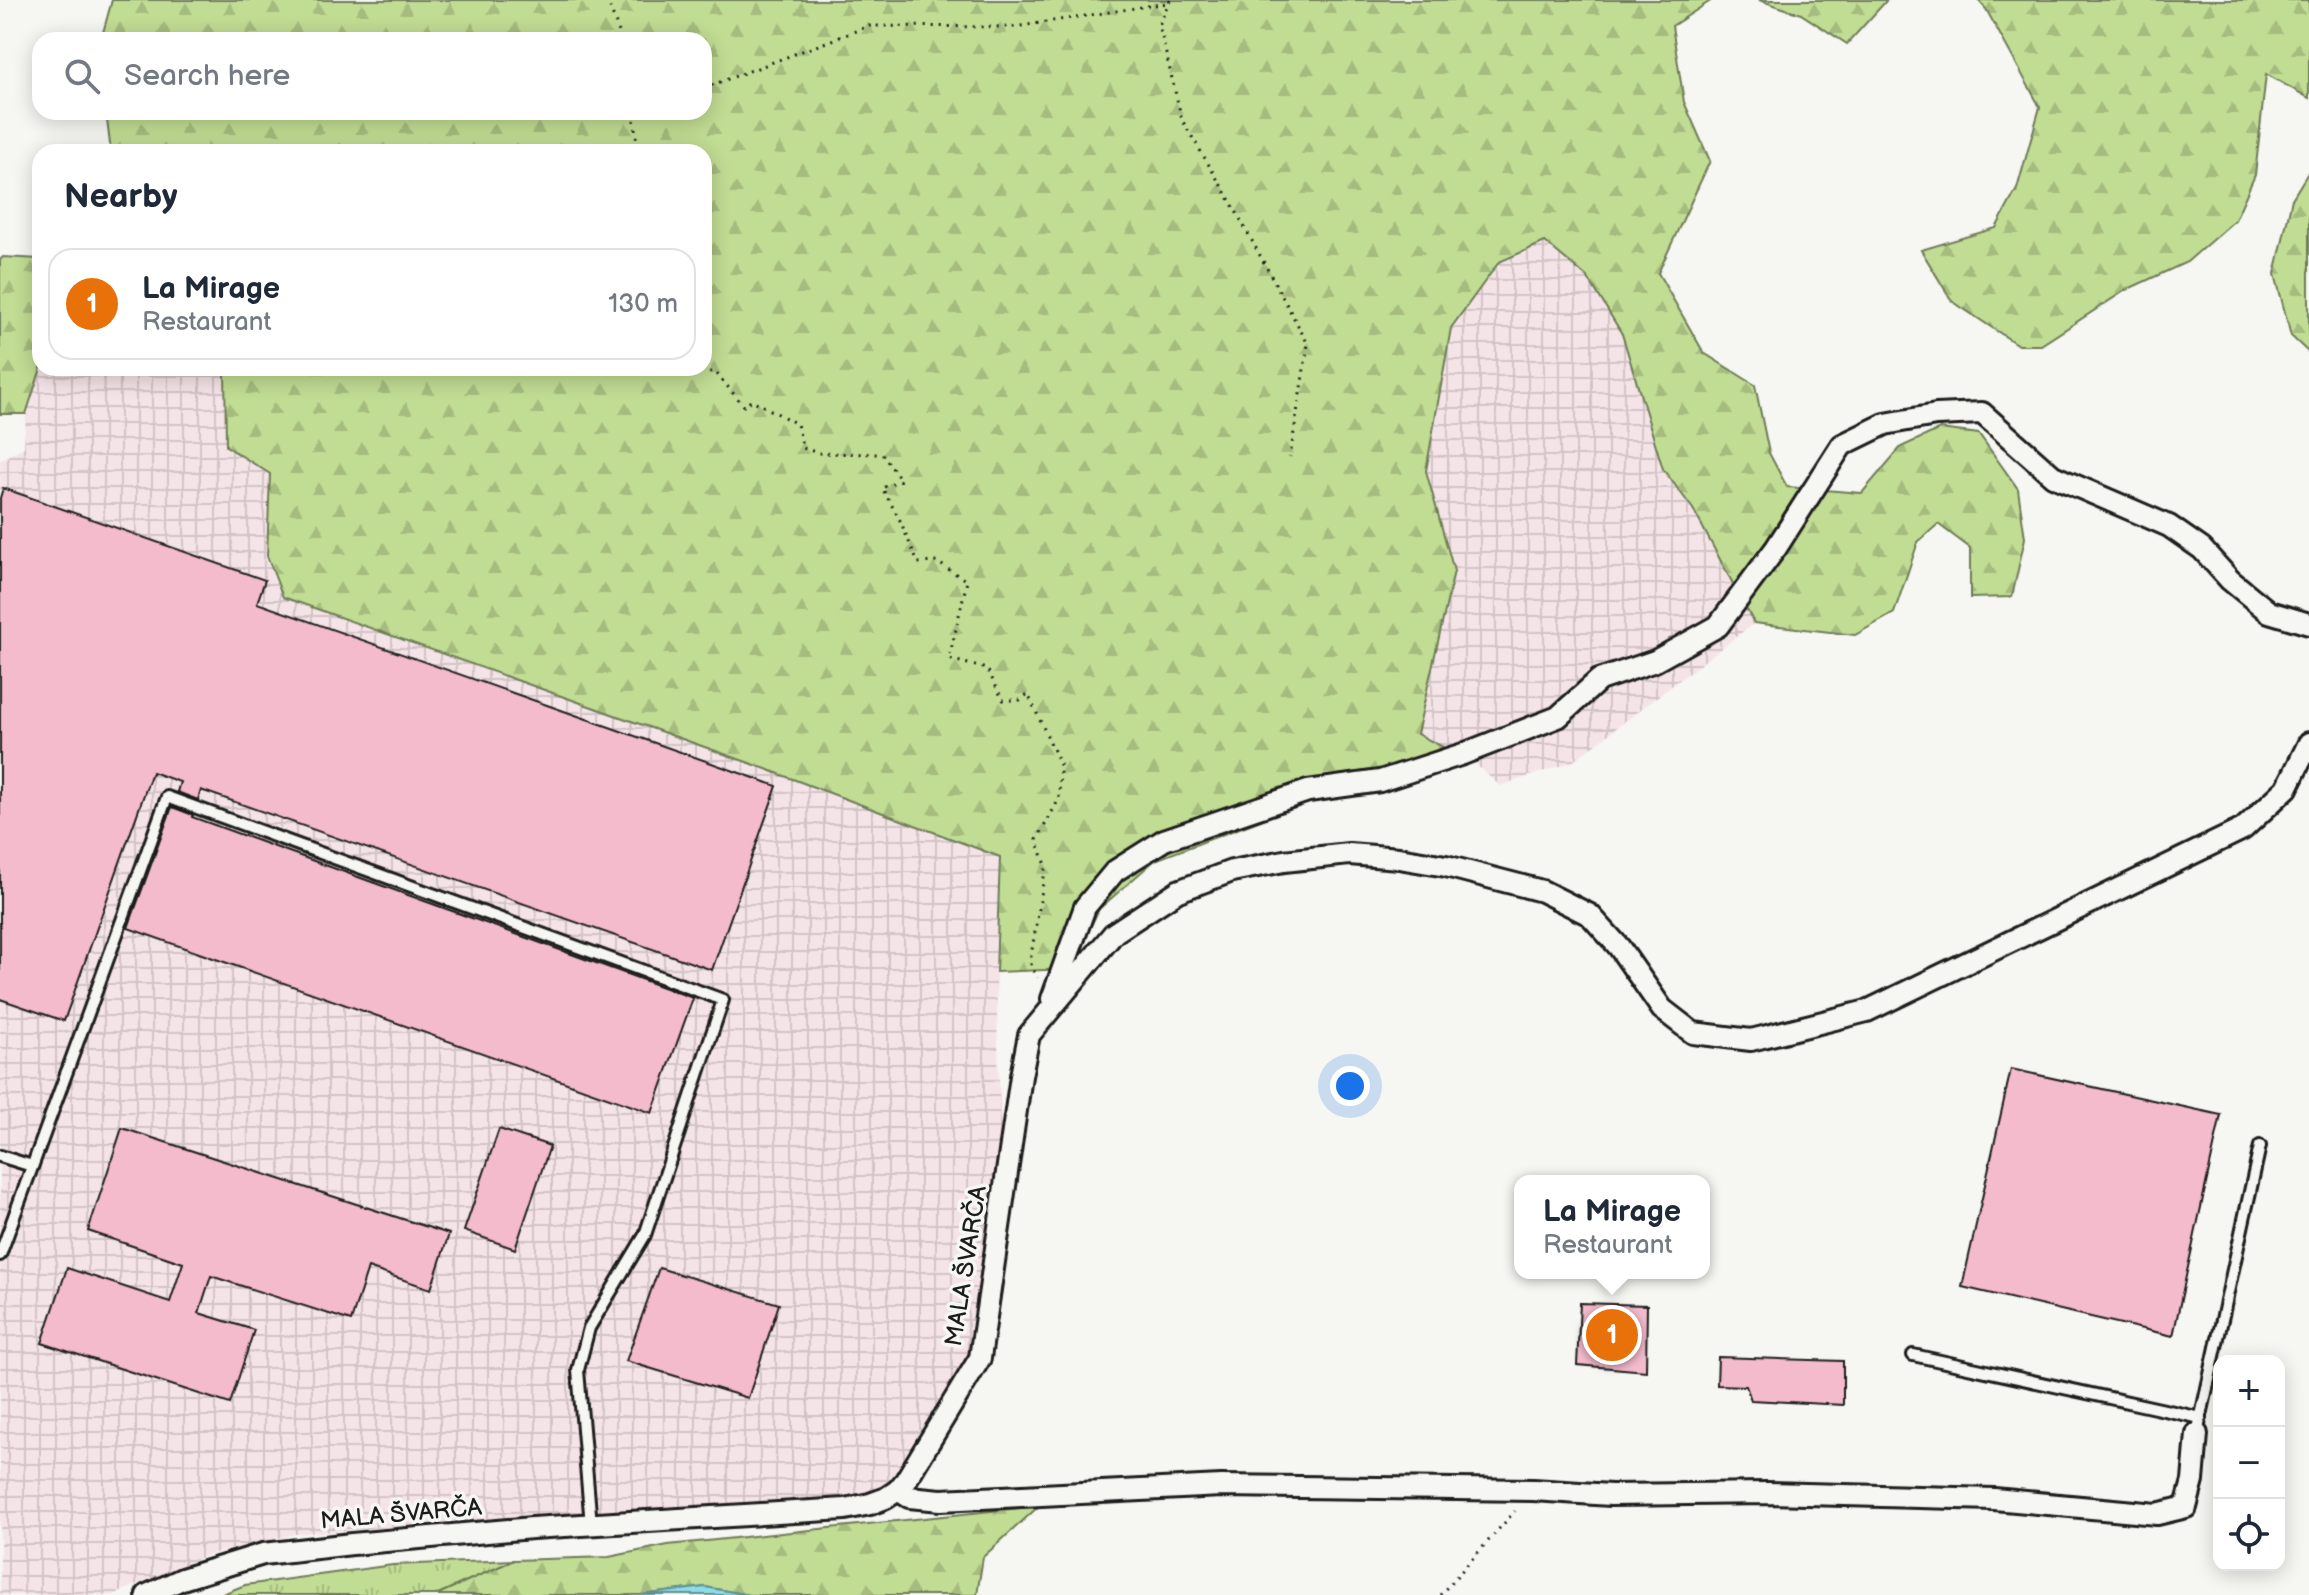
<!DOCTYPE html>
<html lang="en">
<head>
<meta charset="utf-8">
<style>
	:root { --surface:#fff; --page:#f2f2f3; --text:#1f2937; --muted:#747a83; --line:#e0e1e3; --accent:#1a73e8 }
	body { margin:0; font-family:"Balsamiq Sans",sans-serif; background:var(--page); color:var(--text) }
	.controls { position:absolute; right:24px; bottom:24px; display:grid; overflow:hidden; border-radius:16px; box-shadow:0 4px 20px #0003 }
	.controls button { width:72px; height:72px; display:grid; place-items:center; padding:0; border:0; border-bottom:2px solid var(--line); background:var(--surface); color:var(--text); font:40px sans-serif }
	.you { position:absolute; left:1350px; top:1086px; width:28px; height:28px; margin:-20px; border:6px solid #fff; border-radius:50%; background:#1a73e8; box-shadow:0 0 0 12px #1a73e833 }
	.badge { display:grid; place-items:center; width:52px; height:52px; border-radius:50%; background:var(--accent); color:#fff; font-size:26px; font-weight:700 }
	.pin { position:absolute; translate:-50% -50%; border:4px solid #fff; box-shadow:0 2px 8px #0006 }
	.popup { position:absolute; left:1514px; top:1175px; width:196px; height:104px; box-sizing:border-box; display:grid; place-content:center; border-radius:16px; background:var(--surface); filter:drop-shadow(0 2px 6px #0005); font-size:26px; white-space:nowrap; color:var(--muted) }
	.popup b { font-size:30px; color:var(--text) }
	.popup::after { content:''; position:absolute; left:50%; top:100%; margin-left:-16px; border:16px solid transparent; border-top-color:var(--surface) }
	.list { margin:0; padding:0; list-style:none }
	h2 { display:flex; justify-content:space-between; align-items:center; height:104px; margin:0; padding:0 32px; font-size:34px }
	h2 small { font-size:26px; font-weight:400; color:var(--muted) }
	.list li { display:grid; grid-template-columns:52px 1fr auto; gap:24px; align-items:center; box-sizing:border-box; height:112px; margin:0 16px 16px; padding:0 16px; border:2px solid var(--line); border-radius:24px }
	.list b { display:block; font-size:30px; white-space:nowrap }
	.list p { margin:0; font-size:26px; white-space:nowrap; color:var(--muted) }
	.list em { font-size:26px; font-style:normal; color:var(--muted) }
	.icon { flex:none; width:44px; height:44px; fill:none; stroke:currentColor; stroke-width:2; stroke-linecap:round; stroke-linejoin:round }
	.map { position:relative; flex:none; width:2309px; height:1595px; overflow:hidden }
	.search { position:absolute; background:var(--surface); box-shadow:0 4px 20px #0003; left:32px; top:32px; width:680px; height:88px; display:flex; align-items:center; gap:20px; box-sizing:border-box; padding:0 28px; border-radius:24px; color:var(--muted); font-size:30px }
	.panel { position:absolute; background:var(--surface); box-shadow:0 4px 20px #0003; left:32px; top:144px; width:680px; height:232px; border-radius:24px }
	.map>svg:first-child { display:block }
	.industrial { fill:url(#industrial-grid) }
	.grass { fill:url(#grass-tufts); stroke:#6e7c58; stroke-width:2 }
	.forest { fill:url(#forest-firs); stroke:#6e7c58; stroke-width:2 }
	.water { fill:url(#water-rules); stroke:#609096; stroke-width:2 }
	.building { fill:#f4bbcd; stroke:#1c1c1c; stroke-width:2 }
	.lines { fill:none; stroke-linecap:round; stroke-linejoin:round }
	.service-casing { stroke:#1c1c1c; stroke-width:16 }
	.minor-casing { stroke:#1c1c1c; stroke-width:26 }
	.path { stroke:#1c1c1c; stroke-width:3; stroke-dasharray:2 6; stroke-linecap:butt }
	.service { stroke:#f6f6f2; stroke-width:10 }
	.minor { stroke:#f6f6f2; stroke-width:20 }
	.labels { text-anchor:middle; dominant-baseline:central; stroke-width:7; stroke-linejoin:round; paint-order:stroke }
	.street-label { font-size:24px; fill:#1c1c1c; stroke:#f6f6f2 }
</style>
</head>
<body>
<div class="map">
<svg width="2309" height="1595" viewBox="0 0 2309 1595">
	<defs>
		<pattern id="industrial-grid" width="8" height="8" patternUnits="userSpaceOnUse" patternTransform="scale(2)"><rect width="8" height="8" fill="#f5e4e7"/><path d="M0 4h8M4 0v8" fill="none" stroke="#d1c3c6"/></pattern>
		<pattern id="grass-tufts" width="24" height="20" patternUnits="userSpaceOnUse" patternTransform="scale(2)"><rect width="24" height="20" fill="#c1dc93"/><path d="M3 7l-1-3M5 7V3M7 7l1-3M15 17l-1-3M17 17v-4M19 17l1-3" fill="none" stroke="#a5bc7e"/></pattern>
		<pattern id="forest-firs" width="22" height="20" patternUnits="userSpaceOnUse" patternTransform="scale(2)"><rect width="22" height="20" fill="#c1dc93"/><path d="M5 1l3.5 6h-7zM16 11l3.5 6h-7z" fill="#a5bc7e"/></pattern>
		<pattern id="water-rules" width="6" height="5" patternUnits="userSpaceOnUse" patternTransform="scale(2)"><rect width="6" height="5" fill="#8ddde8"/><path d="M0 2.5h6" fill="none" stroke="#79bdc6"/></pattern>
	</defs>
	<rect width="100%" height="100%" fill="#f6f6f2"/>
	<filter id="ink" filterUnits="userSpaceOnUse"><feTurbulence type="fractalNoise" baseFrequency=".0125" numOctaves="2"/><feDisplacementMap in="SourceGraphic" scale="16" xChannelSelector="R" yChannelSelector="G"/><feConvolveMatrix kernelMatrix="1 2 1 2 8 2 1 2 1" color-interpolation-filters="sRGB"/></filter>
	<g filter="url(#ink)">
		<g class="industrial">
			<path d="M1545 242 1588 278 1622 334 1663 469 1693 509 1754 623 1572 762 1500 786 1473 762 1416 734 1454 571 1426 471 1451 328 1499 262Z"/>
			<path d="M41 368H225L226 446 270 474 267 556 758 766 1000 857 996 972 1001 1157 970 1351 891 1479 863 1499 598 1511 295 1534 207 1555 113 1595H0V460L24 447 26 414Z"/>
		</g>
		<path class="grass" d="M514 1560 436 1595H220L245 1585 393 1565Z"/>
		<g class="forest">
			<path d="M112 0H1712L1672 26 1684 102 1710 161 1658 273 1704 353 1755 385 1769 453 1787 487 1862 493 1901 447 1940 429 1979 434 2018 489 2025 538 2012 597 1970 598V548L1938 524 1918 542 1894 613 1855 635 1754 623 1693 509 1663 469 1622 334 1588 278 1545 242 1499 262 1451 328 1426 471 1454 571 1417 734 1473 762 1393 789 1319 798 1155 860 1099 909 1070 969 996 972 1000 857 758 766 283 597 267 556 270 474 226 446 225 368H704V152H111L106 112H704V40H101Z"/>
			<path d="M1759 0H1887L1847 44 1801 14Z"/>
			<path d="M1978 0H2309V98L2266 74 2255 175 2235 220 2187 262 2126 290 2041 345H2018L1952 301 1921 250 1996 228 2017 189 2040 107 1986 9Z"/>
			<path d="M2309 171V353L2291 336 2275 274 2292 199Z"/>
			<path d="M3 257 40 259 41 368 26 414H0V260Z"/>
			<path d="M1039 1506 983 1557 977 1595H749L705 1587 642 1595H436L514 1560 609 1557 668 1545Z"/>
		</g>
		<path class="water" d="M705 1587 749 1595H642Z"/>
		<g class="building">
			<path d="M3 488 265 580 257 603 777 786 712 970 201 790 198 800 177 792 180 782 152 772 64 1021 0 999V498Z"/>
			<path d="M172 807 193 815 192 817 693 998 652 1113 128 928Z"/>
			<path d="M2011 1069 2221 1115 2173 1336 1962 1287Z"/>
			<path d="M122 1128 449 1234 431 1289 368 1268 351 1321 211 1276 199 1313 254 1330 230 1404 42 1343 67 1268 170 1302 183 1263 88 1231Z"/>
			<path d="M499 1129 550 1146 515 1249 464 1231Z"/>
			<path d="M659 1268 779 1304 748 1398 626 1361Z"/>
			<path d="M1580 1303 1647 1305 1646 1371 1577 1365Z"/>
			<path d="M1718 1357 1843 1361V1405L1751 1400 1746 1386 1717 1385Z"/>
		</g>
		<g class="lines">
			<defs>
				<g id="service">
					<path d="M0 1156 32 1166"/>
					<path d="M0 1255 167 797 723 1000 645 1235 589 1328 578 1370 591 1525"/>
					<path d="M1913 1355 2201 1418"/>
					<path d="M2197 1434 2260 1146"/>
				</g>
				<g id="minor">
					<path d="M1052 999 1085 907 1115 871 1164 840 1308 791 1380 781 1463 754 1558 717 1599 680 1655 661 1718 626 1776 548 1842 445 1885 424 1936 415 1982 413 2053 476 2169 526 2202 549 2230 580 2269 612 2309 624"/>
					<path d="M898 1490 909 1497 941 1500 1221 1486 1533 1490 1611 1495 1767 1493 1994 1499 2157 1514 2186 1507 2193 1481 2197 1434"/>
					<path d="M147 1595 182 1579 263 1554 352 1544 532 1528 845 1509 870 1504 886 1498 898 1490 906 1480 980 1358 1021 1076 1029 1035 1114 933 1178 891 1232 871 1284 861 1349 854 1399 858 1446 866 1542 891 1590 915 1619 947 1662 1009 1693 1033 1751 1040 1867 1011 2243 829 2287 788 2309 743"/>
				</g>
			</defs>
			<use href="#service" class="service-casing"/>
			<use href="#minor" class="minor-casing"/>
			<g class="path">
				<path d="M607 0 622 40"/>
				<path d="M1170 0 1159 25 1182 120 1231 202 1308 344 1290 457"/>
				<path d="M704 88 869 26 1015 27 1167 3"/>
				<path d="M633 112 638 152"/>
				<path d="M632 115 640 112"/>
				<path d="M694 368 716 373 744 406 752 400 797 424 803 448 818 453 882 454 901 480 882 488 899 518 918 563 937 562 967 581 949 659 987 669 1003 700H1020L1028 694 1060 764 1059 799 1037 840 1046 865 1030 962 1037 978"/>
				<path d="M1440 1595 1515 1511"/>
			</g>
			<use href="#service" class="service"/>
			<use href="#minor" class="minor"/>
		</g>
	</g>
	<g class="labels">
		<g class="street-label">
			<text transform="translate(966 1266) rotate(-81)">MALA ŠVARČA</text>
			<text transform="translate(401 1514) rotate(-5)">MALA ŠVARČA</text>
		</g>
	</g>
</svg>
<div class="controls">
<button>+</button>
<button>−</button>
<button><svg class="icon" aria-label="locate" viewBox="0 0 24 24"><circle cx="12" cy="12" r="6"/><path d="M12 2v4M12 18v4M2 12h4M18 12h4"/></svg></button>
</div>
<div class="you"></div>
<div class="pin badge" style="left:1612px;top:1335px;background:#e8710a">1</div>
<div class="popup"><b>La Mirage</b>Restaurant</div>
<div class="search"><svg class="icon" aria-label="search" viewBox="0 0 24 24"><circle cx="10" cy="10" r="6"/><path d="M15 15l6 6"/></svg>Search here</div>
<section class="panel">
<h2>Nearby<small></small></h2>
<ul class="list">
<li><span class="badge" style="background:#e8710a">1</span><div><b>La Mirage</b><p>Restaurant</p></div><em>130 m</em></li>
</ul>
</section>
</div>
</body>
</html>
